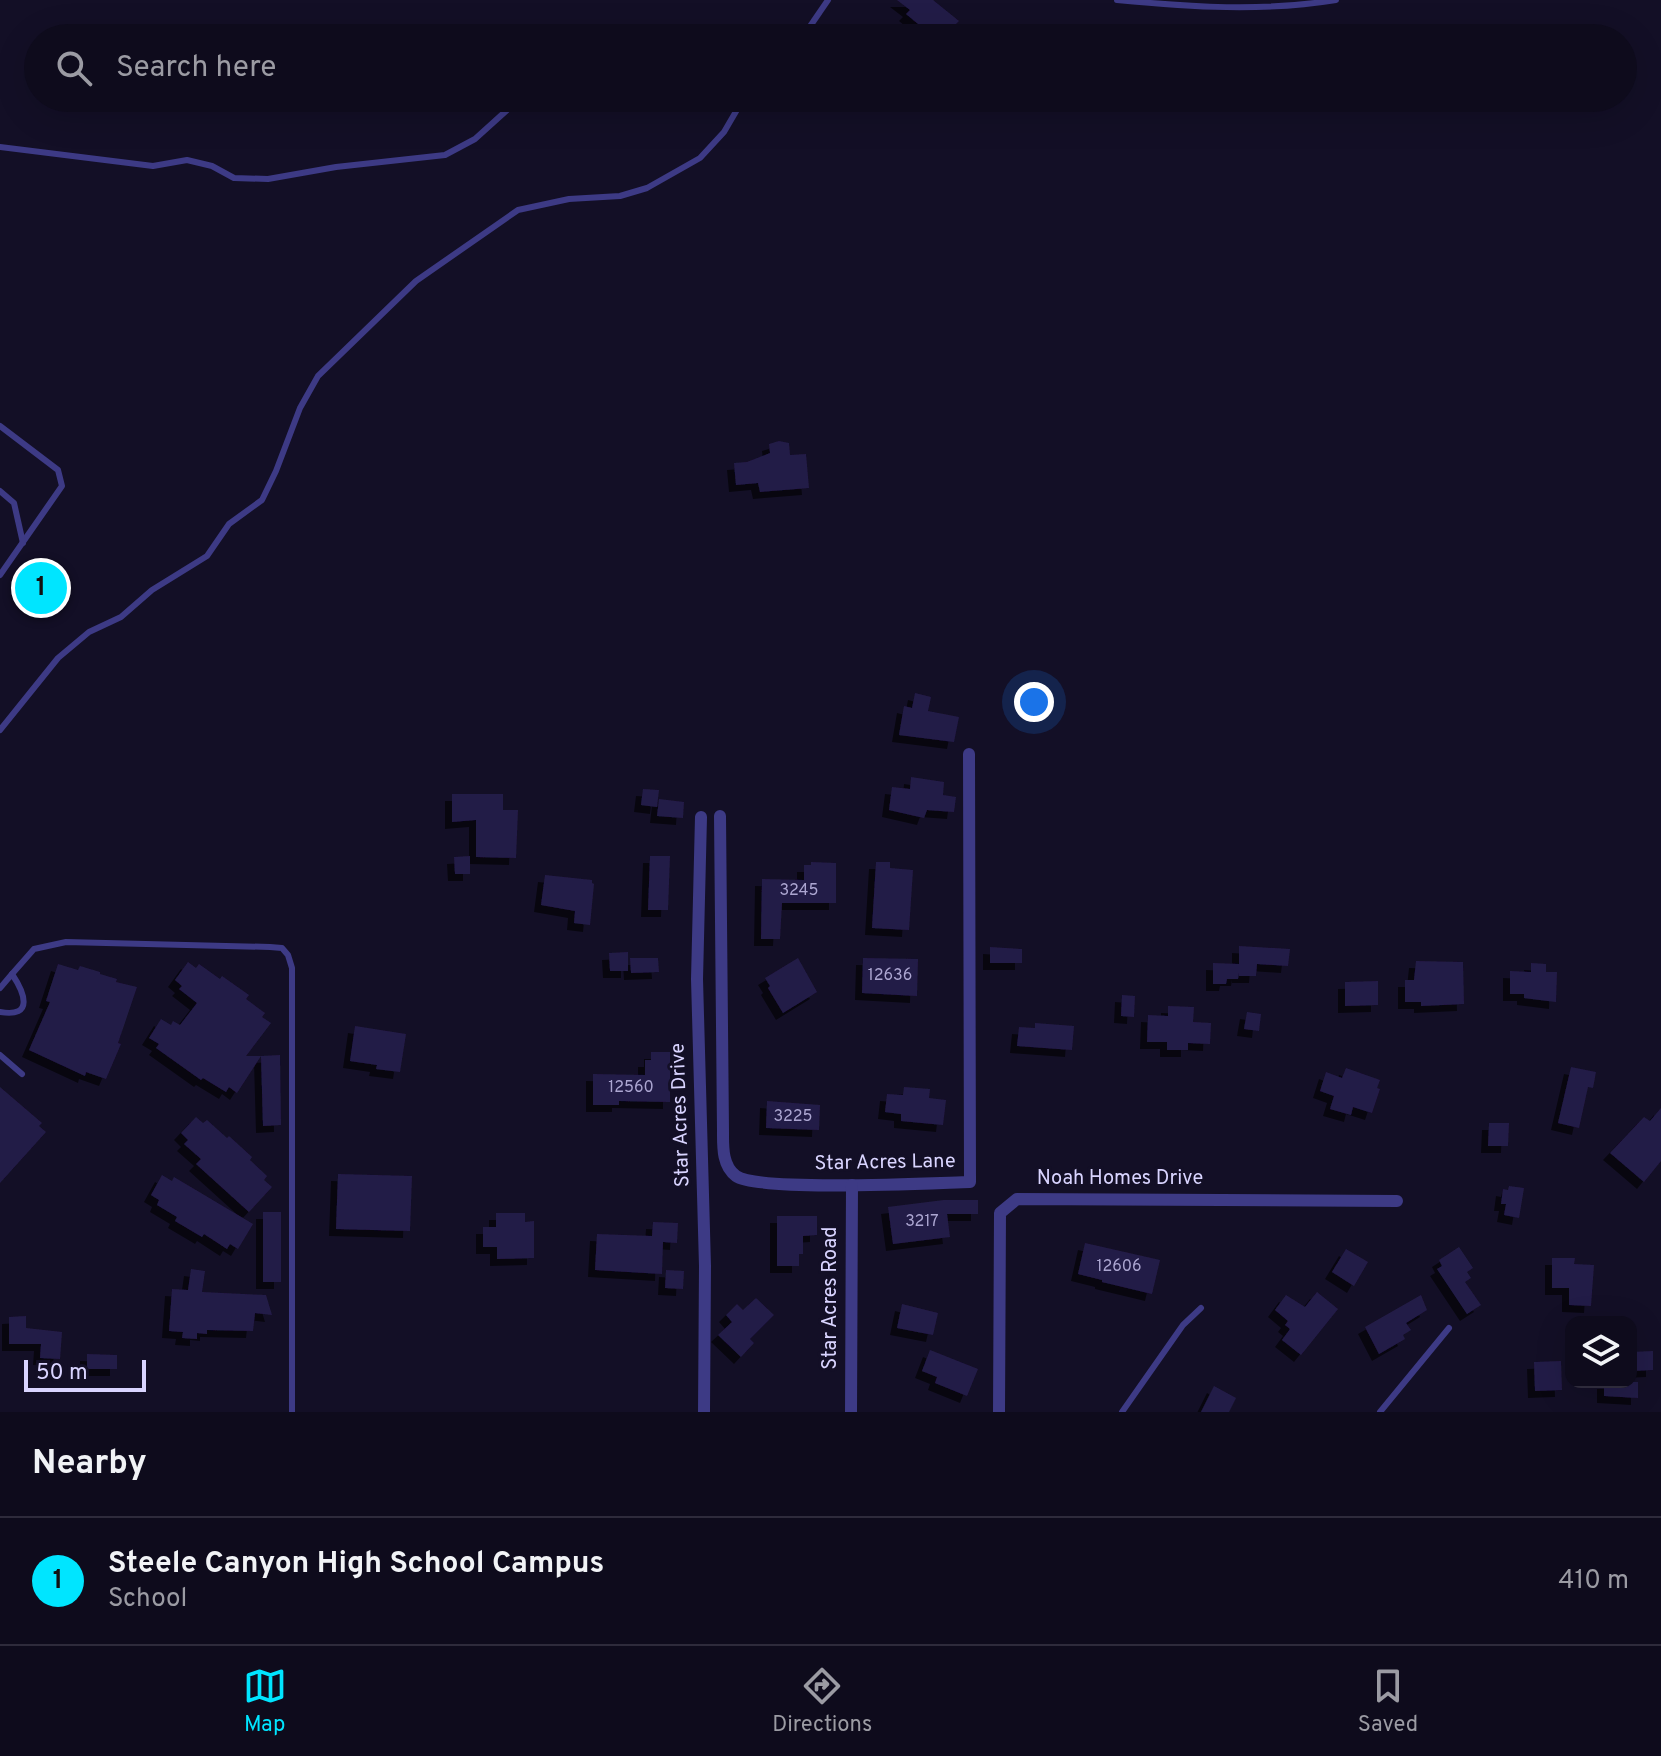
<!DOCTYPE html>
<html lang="en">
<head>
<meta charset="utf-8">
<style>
	:root { --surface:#0e0b1c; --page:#1c1929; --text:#f1f3f6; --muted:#9b9ba3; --line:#2e2b3b; --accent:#00e5ff }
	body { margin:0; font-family:Overpass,sans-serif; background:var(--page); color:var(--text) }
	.controls { position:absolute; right:24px; bottom:24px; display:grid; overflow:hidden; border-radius:16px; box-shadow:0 8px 32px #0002 }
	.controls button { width:72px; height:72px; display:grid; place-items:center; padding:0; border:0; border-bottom:2px solid var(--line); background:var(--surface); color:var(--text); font:40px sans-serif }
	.scale { position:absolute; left:24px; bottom:20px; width:122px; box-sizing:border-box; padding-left:8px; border:4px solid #d9d4ff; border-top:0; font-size:22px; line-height:28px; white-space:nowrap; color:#d9d4ff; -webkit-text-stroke:6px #130f26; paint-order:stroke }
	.you { position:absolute; left:1034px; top:702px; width:28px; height:28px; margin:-20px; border:6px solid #fff; border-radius:50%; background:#1a73e8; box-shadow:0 0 0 12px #1a73e833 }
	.badge { display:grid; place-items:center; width:52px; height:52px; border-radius:50%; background:var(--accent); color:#111; font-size:26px; font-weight:700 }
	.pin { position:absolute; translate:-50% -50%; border:4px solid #fff; box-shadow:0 2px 8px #0006 }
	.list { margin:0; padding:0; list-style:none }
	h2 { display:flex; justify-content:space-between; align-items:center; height:104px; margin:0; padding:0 32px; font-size:34px }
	h2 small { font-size:26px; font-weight:400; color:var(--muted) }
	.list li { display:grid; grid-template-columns:52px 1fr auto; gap:24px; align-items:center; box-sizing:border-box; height:128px; padding:0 32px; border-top:2px solid var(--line) }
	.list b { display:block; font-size:30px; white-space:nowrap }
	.list p { margin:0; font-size:26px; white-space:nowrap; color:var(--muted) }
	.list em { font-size:26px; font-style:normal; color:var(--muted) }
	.icon { flex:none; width:44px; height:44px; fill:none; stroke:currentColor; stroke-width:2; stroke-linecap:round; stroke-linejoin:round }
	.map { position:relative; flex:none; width:1661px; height:1412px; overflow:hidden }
	.search { position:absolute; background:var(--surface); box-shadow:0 8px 32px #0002; left:24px; right:24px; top:24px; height:88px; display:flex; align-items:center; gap:20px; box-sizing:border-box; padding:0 28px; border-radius:44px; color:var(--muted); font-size:30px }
	.sheet { height:232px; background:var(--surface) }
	nav { display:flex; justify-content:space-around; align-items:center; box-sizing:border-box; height:112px; border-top:2px solid var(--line); background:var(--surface); font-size:22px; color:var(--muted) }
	nav a { display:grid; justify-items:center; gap:4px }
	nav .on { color:var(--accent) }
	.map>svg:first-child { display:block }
	.building { fill:#241b47; filter:url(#shadow) }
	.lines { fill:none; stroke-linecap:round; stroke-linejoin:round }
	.lane { stroke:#3d3a85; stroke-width:6 }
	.street { stroke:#3d3a85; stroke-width:12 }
	.labels { text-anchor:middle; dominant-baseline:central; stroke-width:6; stroke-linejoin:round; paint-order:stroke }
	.number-label { font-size:16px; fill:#aca6d1 }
	.street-label { font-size:20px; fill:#d9d4ff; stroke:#130f26 }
</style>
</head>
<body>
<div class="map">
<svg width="1661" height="1412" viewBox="0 0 1661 1412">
	<defs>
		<filter id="shadow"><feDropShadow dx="-7" dy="7" stdDeviation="0" flood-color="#0009"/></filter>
	</defs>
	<rect width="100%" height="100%" fill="#130f26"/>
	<g class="building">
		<path d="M897 0H933L959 21 953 27 966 38H935L906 14 910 10Z"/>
		<path d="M779 441 789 443 790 455 806 454 809 488 760 492 758 483 736 485 734 463 747 462 770 453 769 444Z"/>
		<path d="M915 693 931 697 928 711 959 717 954 742 899 735 904 706 912 708Z"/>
		<path d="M911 777 944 782 943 795 956 797 954 812 927 810 924 818 889 810 892 787 910 789Z"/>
		<path d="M643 789 659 790 657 807 641 805Z"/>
		<path d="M452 794H503V810H518L516 858 476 857V820L452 822Z"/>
		<path d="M659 799 684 802 683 818 657 816Z"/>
		<path d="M470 856V874H455L454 857Z"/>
		<path d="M650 856H670L668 910H648Z"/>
		<path d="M811 862 836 863V903H782L780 939H761L762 879 804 880V865H811Z"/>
		<path d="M876 862H890V868L913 870 909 930 872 928Z"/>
		<path d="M545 875 592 880V883L594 884 590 925 574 923 575 911 541 905Z"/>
		<path d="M1239 946 1290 949 1288 966 1257 964 1256 976H1239V973L1238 979H1227L1226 984H1213V963L1239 964Z"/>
		<path d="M990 947 1022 949V963H990Z"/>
		<path d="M628 952V971H610L609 953Z"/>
		<path d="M630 958H658L659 972 631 973Z"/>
		<path d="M798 958 817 992 783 1013 768 988 770 986 765 978Z"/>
		<path d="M863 958 918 959 917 996 862 993Z"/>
		<path d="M1416 961 1463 962 1464 1004 1421 1006V1002H1405V980H1414Z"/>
		<path d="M188 962 196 968 199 964 220 979 222 976 249 995 246 999 265 1013 262 1017 271 1023 246 1056H261L237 1093 229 1087 226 1092 203 1078 201 1080 156 1048 159 1044 149 1038 161 1019 171 1025 173 1021 180 1025 197 1003 179 989 182 986 175 980Z"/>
		<path d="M1531 963 1546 964V972H1557L1556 1002 1524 998V994H1510V971L1531 972Z"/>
		<path d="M58 964 78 970 80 966 100 972V974L117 979 116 982 137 987 118 1043 121 1044 106 1079 86 1072 85 1076 29 1050 50 1002 46 1001Z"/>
		<path d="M1378 981V1005L1345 1006V982Z"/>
		<path d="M1122 995 1135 996 1134 1017 1121 1016Z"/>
		<path d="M1168 1006 1194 1007 1193 1022 1211 1023 1210 1044 1188 1043V1050H1167V1042H1147L1148 1015 1168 1016Z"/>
		<path d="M1247 1012 1261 1014 1259 1031 1244 1029Z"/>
		<path d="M1035 1023 1074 1026 1072 1050 1017 1046 1019 1027 1035 1028Z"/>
		<path d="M355 1026 406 1034 400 1072 376 1069 377 1065 350 1061Z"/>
		<path d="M651 1052H670V1102L619 1101V1105H593V1074L645 1075V1060H651Z"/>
		<path d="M280 1055 281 1125 263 1126 261 1056Z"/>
		<path d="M1571 1067 1596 1072 1593 1088 1588 1087 1579 1128 1558 1123Z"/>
		<path d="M1346 1068 1380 1080 1377 1088 1380 1089 1372 1113 1353 1107 1351 1115 1330 1109 1334 1096 1320 1091 1326 1072 1342 1078Z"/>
		<path d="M0 1087 42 1123 39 1126 46 1132 0 1183Z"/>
		<path d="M904 1087 930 1089 929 1098 946 1100 943 1125 901 1121V1114L885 1112 887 1094 903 1095Z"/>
		<path d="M767 1101 820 1105 819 1130 766 1128Z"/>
		<path d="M1661 1108V1161L1644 1182 1610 1153 1644 1117 1650 1121Z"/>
		<path d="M196 1117 203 1123 207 1120 227 1138 229 1136 252 1157 250 1160 267 1176 264 1180 272 1187 249 1212 196 1164 201 1159 184 1144 188 1140 181 1133Z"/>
		<path d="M1489 1123H1509L1508 1146H1488Z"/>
		<path d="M338 1174 412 1176 410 1231 336 1229Z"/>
		<path d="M162 1175 172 1181 174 1177 253 1224 238 1249 230 1244 227 1249 204 1234 202 1237 175 1221 177 1217 157 1205 159 1200 151 1195Z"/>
		<path d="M1509 1186 1524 1188 1519 1218 1504 1215 1506 1204H1501L1503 1189 1508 1190Z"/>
		<path d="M944 1200H978V1214H947L950 1237 893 1244 888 1207Z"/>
		<rect x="263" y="1212" width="18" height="70"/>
		<path d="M496 1213H525V1222L534 1221V1258L497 1259V1247H483V1227H496Z"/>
		<path d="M777 1216H817V1235L803 1236V1254H799V1266H777Z"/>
		<path d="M653 1222 678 1223 677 1243 663 1242 662 1274 595 1270 597 1234 652 1236Z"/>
		<path d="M1085 1243 1160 1260 1152 1294 1102 1282V1280L1078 1274Z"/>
		<path d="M1459 1247 1473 1268 1467 1272 1471 1278 1465 1282 1481 1305 1467 1314 1437 1269 1442 1266 1439 1260Z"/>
		<path d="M1346 1249 1368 1262 1354 1286 1332 1272Z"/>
		<path d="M1552 1258H1575L1574 1264 1594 1265 1591 1306 1569 1305V1288H1552Z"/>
		<path d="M191 1269 205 1271 202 1292 266 1295 272 1315 255 1313 253 1331 207 1330V1334L197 1333V1339L182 1338 183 1332 169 1331 172 1289 188 1290Z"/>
		<path d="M666 1270 684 1271 683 1289 665 1288Z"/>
		<path d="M1317 1292 1338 1309 1301 1355 1282 1340 1290 1329 1285 1325 1288 1321 1275 1310 1286 1295 1305 1307Z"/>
		<path d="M1421 1295 1427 1310 1406 1323 1411 1330 1403 1335 1405 1339 1379 1354 1365 1327Z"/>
		<path d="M756 1298 774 1315 750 1339 754 1343 741 1357 718 1335 732 1322 726 1315 737 1304 743 1310Z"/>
		<path d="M902 1304 938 1313 933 1335 897 1328Z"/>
		<path d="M26 1316V1328L62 1332 60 1359 40 1358 41 1344H9V1317Z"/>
		<path d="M930 1350 978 1369 967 1396 935 1383 937 1377 922 1371Z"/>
		<path d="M1653 1351V1370L1631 1371V1352Z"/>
		<path d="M87 1354 117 1355V1369H87Z"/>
		<path d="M1561 1361 1562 1390 1535 1391 1534 1362Z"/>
		<path d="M1604 1382H1638V1398L1604 1396Z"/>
		<path d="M1214 1386 1236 1398 1229 1412H1201Z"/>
	</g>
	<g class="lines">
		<g class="lane">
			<path d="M1117 0C1190 7 1262 12 1336 0"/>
			<path d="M802 38 828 0"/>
			<path d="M0 147 153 166 187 160 212 166 234 178 268 179 336 167 445 155 475 139 516 102 527 98"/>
			<path d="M0 426 58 470 62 486 0 575"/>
			<path d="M0 491 14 503 23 543"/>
			<path d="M0 730 58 658 89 632 121 617 152 590 207 556 229 524 262 500 276 471 300 408 318 376 416 281 518 210 569 199 620 196 647 188 700 158 724 132 738 108 732 98"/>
			<path d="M12 974 34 949 66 942 270 947 282 948 288 955 292 968V1412"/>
			<path d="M0 988 12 974C24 992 35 1018 0 1012"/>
			<path d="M0 1055 22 1074"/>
			<path d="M1122 1412 1183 1325 1201 1308"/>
			<path d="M1380 1412 1449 1328"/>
		</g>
		<g class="street">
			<path d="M720 816 723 1131C723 1146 722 1166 736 1176 759 1192 933 1183 970 1182L969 754"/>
			<path d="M701 817 697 979 705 1266 704 1412"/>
			<path d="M851 1412 852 1185"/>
			<path d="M999 1412 1000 1213 1017 1199 1397 1201"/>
		</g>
	</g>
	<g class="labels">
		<g class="number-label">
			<text x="799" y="891">3245</text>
			<text x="890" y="976">12636</text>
			<text x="631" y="1088">12560</text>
			<text x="793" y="1117">3225</text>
			<text x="922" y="1222">3217</text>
			<text x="1119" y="1267">12606</text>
		</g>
		<g class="street-label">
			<text transform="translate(681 1115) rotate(-92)">Star Acres Drive</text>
			<text transform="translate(885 1163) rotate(-1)">Star Acres Lane</text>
			<text x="1120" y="1179">Noah Homes Drive</text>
			<text transform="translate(831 1298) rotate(-90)">Star Acres Road</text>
		</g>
	</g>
</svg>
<div class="controls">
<button><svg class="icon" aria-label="layers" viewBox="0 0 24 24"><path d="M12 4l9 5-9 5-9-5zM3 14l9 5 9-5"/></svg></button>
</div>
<div class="scale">50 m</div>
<div class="you"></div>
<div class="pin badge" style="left:41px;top:588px">1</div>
<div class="search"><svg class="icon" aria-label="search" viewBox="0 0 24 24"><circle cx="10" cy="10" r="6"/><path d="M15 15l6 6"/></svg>Search here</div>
</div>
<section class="sheet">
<h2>Nearby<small></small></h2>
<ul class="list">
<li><span class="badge">1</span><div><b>Steele Canyon High School Campus</b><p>School</p></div><em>410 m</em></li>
</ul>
</section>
<nav>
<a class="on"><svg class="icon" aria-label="map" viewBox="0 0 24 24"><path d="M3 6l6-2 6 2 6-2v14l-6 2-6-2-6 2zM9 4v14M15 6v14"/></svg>Map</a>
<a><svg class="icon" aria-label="directions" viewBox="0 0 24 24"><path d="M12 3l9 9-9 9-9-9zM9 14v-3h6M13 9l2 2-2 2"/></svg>Directions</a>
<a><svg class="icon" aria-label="saved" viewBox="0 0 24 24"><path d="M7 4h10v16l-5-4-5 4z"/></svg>Saved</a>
</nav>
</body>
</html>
